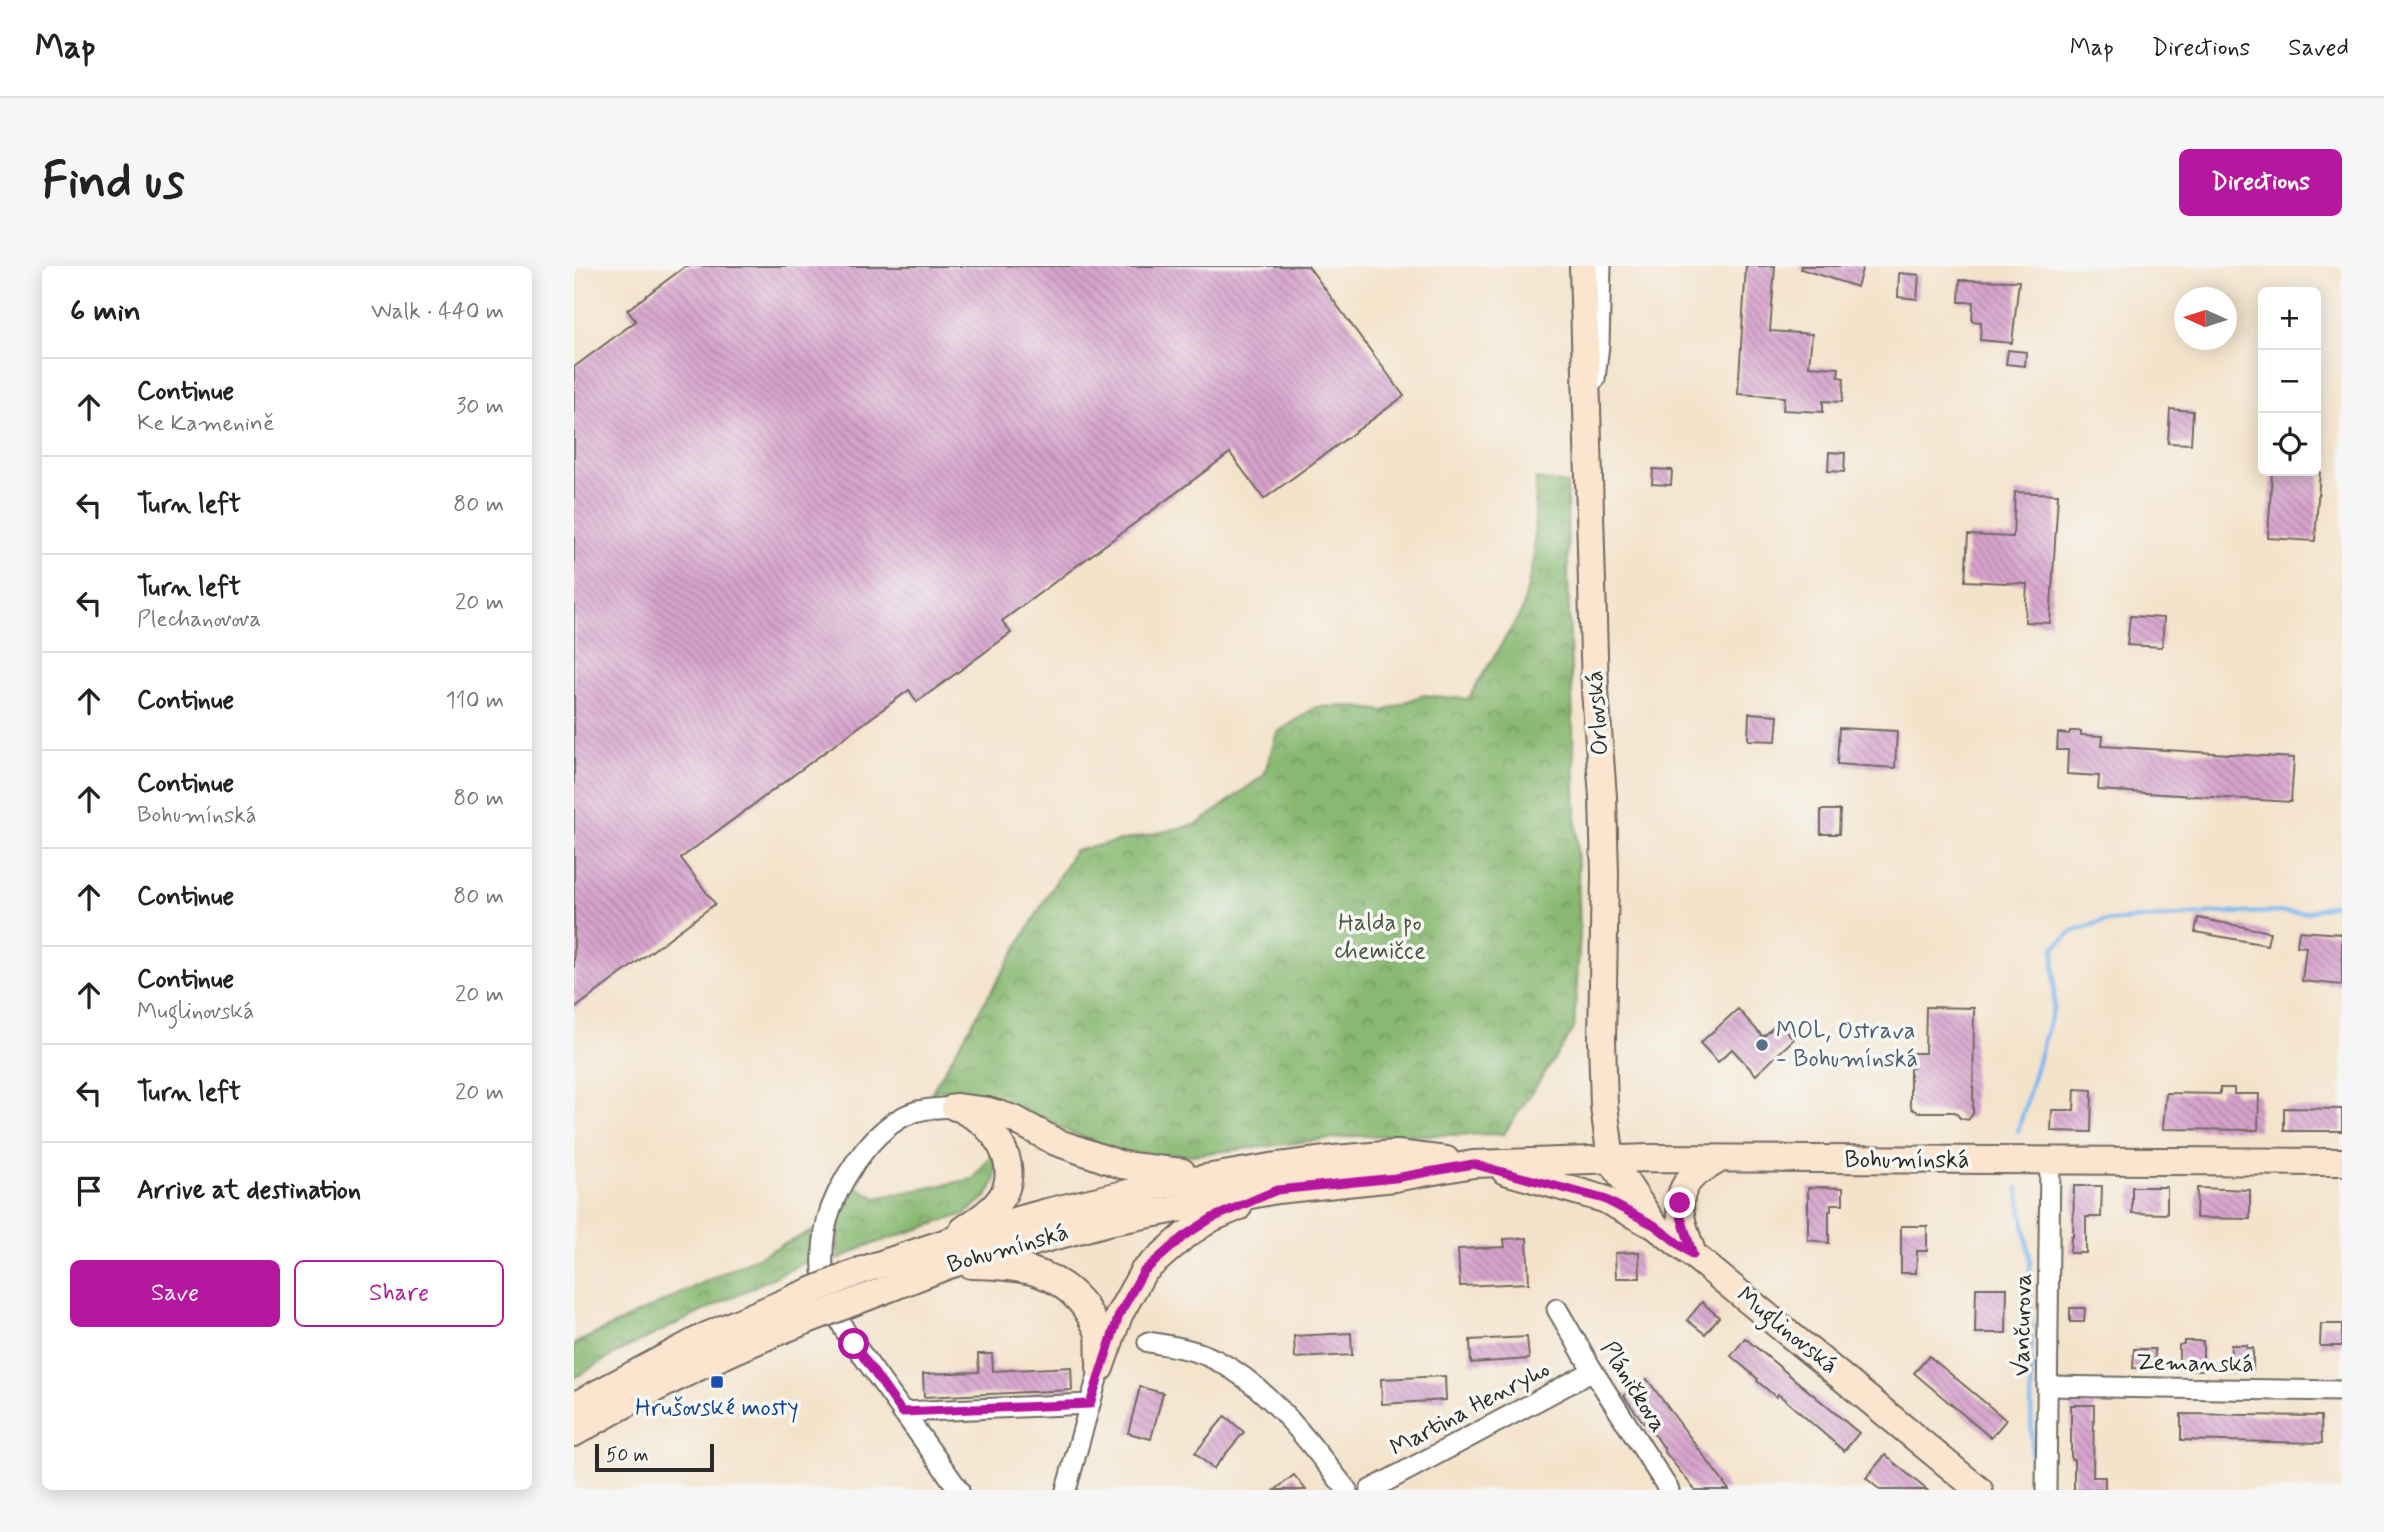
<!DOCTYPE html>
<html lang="en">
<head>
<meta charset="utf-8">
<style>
	:root { --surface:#fff; --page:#f6f6f6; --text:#222; --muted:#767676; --line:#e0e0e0; --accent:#b5179e }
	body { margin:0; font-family:Mynerve,sans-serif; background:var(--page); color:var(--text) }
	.controls { position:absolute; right:21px; top:21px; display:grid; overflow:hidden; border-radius:10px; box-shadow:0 4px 18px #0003 }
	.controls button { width:63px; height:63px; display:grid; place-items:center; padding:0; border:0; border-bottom:2px solid var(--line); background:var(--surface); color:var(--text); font:35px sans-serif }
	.compass { position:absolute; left:1600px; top:21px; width:63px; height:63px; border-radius:50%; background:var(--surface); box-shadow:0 4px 18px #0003; rotate:273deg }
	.scale { position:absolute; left:21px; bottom:18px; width:119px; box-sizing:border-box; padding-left:7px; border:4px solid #2b2b2b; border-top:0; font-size:19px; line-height:24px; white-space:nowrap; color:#2b2b2b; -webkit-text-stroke:5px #f6f6f2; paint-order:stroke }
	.stop { position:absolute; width:21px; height:21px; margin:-16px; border:5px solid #b5179e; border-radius:50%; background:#fff }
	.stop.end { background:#b5179e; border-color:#fff; box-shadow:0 2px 7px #0008 }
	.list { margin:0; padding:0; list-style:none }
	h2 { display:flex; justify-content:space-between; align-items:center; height:91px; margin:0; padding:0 28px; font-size:30px }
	h2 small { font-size:23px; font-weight:400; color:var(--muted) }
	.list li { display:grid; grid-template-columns:46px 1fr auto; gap:21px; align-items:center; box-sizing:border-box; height:98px; padding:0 28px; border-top:2px solid var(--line) }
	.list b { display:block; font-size:26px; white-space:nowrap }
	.list p { margin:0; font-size:23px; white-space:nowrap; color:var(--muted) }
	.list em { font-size:23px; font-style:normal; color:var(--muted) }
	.actions { display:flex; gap:14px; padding:21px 28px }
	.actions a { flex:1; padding:16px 0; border:2px solid var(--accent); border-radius:10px; text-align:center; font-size:24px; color:var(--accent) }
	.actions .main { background:var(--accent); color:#fff }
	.icon { flex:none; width:38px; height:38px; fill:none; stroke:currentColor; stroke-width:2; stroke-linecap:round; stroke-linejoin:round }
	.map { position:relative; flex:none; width:1768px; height:1224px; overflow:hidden; border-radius:10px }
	header { display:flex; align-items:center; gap:42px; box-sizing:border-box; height:98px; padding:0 35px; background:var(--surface); border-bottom:2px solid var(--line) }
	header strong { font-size:33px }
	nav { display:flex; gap:38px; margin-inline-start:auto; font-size:24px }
	.intro { display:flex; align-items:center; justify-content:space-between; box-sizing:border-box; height:168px; padding:0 42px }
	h1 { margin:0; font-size:49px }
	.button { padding:18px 32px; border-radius:10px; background:var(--accent); color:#fff; font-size:24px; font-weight:700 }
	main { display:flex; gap:42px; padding:0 42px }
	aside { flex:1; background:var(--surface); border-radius:10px; box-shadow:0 4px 18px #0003 }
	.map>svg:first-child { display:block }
	.forest { fill:url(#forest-crowns); stroke:#5a724e; stroke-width:2 }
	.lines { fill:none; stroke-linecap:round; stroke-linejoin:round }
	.stream { stroke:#7db7ee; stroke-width:4.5 }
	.building { fill:url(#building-back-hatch) }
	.minor-casing { stroke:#716b63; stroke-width:23 }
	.secondary-casing { stroke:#716b63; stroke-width:30 }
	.minor { stroke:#fff; stroke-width:19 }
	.secondary { stroke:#fbe5cf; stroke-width:26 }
	.secondary-bridge-casing { stroke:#716b63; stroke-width:30; stroke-linecap:butt }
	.secondary-bridge { stroke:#fbe5cf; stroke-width:26 }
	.route { stroke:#b5179e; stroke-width:9 }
	.service-dot { fill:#5c6f8a; stroke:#f6f6f2; stroke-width:2.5 }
	.transit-dot { fill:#1a4fb4; stroke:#f6f6f2; stroke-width:2.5 }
	.labels { text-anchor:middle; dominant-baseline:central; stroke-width:7; stroke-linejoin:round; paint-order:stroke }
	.street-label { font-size:24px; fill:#2b2b2b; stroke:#f6f6f2 }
	.park-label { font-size:24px; fill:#4b5641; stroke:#f6f6f2 }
	.service-label { font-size:24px; fill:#4e5e75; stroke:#f6f6f2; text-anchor:start }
	.transit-label { font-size:24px; fill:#164399; stroke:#f6f6f2 }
</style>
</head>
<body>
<header>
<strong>Map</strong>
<nav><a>Map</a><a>Directions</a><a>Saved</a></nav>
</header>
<div class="intro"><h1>Find us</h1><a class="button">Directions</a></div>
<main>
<aside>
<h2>6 min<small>Walk · 440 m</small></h2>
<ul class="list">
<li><svg class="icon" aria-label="ahead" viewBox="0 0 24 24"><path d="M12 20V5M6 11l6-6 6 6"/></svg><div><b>Continue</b><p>Ke Kamenině</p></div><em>30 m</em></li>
<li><svg class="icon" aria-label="left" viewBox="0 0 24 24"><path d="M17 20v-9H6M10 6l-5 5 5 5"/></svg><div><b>Turn left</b></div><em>80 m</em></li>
<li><svg class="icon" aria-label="left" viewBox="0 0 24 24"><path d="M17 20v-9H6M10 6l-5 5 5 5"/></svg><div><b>Turn left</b><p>Plechanovova</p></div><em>20 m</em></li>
<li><svg class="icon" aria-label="ahead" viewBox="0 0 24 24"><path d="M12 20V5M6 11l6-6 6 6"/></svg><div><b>Continue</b></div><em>110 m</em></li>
<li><svg class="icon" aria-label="ahead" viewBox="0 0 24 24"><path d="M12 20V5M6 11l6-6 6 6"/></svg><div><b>Continue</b><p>Bohumínská</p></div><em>80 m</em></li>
<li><svg class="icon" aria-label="ahead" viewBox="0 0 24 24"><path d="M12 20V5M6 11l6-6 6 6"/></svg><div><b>Continue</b></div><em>80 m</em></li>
<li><svg class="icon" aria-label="ahead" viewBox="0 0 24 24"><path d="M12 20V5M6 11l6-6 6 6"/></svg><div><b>Continue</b><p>Muglinovská</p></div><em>20 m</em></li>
<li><svg class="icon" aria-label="left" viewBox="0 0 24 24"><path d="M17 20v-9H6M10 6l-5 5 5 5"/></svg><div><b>Turn left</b></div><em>20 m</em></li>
<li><svg class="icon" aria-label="arrive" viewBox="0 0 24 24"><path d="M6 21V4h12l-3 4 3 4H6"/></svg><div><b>Arrive at destination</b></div></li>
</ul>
<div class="actions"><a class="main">Save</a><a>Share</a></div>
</aside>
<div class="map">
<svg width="1768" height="1224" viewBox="0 0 1768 1224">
	<defs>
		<pattern id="forest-crowns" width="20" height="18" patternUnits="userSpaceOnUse" patternTransform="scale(1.75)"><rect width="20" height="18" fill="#88b871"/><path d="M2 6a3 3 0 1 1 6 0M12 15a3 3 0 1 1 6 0" fill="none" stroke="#6f965d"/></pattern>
		<pattern id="building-back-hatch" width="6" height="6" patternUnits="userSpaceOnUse" patternTransform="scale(1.75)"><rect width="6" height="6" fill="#d7a2cc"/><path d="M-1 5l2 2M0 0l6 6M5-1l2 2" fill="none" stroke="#af84a6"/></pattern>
	</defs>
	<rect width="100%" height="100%" fill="#f6f6f2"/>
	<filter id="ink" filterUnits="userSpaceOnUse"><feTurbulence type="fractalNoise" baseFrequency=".0143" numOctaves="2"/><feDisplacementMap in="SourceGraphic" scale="14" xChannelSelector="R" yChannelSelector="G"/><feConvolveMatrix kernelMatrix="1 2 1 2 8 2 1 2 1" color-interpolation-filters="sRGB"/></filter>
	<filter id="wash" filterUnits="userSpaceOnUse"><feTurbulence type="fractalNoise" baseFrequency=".00686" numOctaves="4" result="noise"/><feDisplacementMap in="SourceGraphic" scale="28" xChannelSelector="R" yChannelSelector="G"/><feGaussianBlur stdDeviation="1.57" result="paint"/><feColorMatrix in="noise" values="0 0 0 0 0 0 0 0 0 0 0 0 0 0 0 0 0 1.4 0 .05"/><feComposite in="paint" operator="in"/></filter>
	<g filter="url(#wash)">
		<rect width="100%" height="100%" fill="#f4e3cb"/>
		<g class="forest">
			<path d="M962 213 993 218 994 315 1006 666 1000 763 930 868 782 870 617 889 576 890 533 882 408 828 377 824H364L357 827 500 585 624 558 690 509 703 467 742 441 774 440 810 445 849 429 894 433 948 345 960 294Z"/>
			<path d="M418 888 422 903 421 916 413 930 391 948 289 981 264 994C264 980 261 966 266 952 270 941 279 932 283 921L302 932 399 913Z"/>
			<path d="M238 965 236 994 48 1084 0 1112V1078Z"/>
		</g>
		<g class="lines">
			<g class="stream">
				<path d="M1444 865 1480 740V682L1499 665 1527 656 1643 647 1734 646 1768 636"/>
				<path d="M1444 922 1456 993 1458 1224"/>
			</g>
		</g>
		<g id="blocks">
			<g class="building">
				<path d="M112 0H734L830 130 690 233 656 187 428 355 437 367 343 436 335 424 107 592 141 638 0 743V101L62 55 53 44Z"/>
				<path d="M1172 0H1201L1196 65 1238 68 1235 100 1265 102 1264 111 1270 112 1268 136 1249 135V146L1209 144 1210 131 1164 128Z"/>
				<path d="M1227 0H1289L1283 21 1227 3Z"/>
				<path d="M1325 7 1345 9 1343 33 1324 31Z"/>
				<path d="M1386 14 1445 15 1438 77 1406 74 1407 56 1398 55 1399 36H1385Z"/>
				<path d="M1434 84 1452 86 1451 100 1432 98Z"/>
				<path d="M1596 143 1619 145 1617 178 1594 177Z"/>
				<path d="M1255 186 1271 187 1270 206 1254 205Z"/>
				<path d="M1079 203 1098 204 1097 219 1078 218Z"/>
				<path d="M1698 205H1746L1741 275 1694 272Z"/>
				<path d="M1441 226 1484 228 1476 357 1451 356 1453 318 1391 315 1394 269 1439 271Z"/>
				<path d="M1556 350 1590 352 1588 381 1553 379Z"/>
				<path d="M1175 447 1204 449 1202 475 1174 474Z"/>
				<path d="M1265 462 1323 465 1321 502 1263 498Z"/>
				<path d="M1496 465H1507V469L1529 470 1528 480 1720 492 1717 536 1524 524 1525 510 1493 508 1494 484H1483L1484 467 1495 468Z"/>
				<path d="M1247 544H1266L1265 568H1247Z"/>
				<path d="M1624 652 1696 666 1693 679 1621 666Z"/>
				<path d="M1725 665 1768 668V719L1728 715 1732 681 1723 680Z"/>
				<path d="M1352 741 1400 742 1399 848 1394 854 1386 852 1381 846H1344L1338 843 1336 837V801L1339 802V787H1351Z"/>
				<path d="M1164 743 1189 771 1204 757 1220 773 1182 809 1158 783 1144 796 1126 777Z"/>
				<path d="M1646 822H1660V828H1685L1684 864 1589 863 1592 827 1646 828Z"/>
				<path d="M1501 823 1518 824 1517 866 1477 865 1478 844H1500Z"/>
				<path d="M1710 842 1768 843V865H1710Z"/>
				<path d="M1500 920H1528L1527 951H1512V987H1496L1497 971H1499Z"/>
				<path d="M1249 921 1269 922V938H1257V945H1255V977L1234 974V922Z"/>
				<path d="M1558 921H1593V948L1558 947Z"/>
				<path d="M1623 922 1676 924V953L1622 952Z"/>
				<path d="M1327 960H1353V985H1343L1342 1007H1327Z"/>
				<path d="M953 972 955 1017 886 1020 884 983 931 981 930 973Z"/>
				<path d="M1065 986 1066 1012H1042L1041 987Z"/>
				<path d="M1402 1022H1433L1432 1067H1401Z"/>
				<path d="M1128 1036 1145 1051 1131 1068 1113 1054Z"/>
				<path d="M1496 1042H1511L1510 1056H1496Z"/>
				<path d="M1747 1058H1768V1080H1746Z"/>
				<path d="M777 1067 778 1089 721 1092 720 1070Z"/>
				<path d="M953 1071 955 1093 897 1097 896 1074Z"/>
				<path d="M1171 1072 1285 1167 1270 1185 1204 1128 1202 1131 1183 1115 1184 1113 1157 1090Z"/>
				<path d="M1610 1075H1629V1104L1605 1103V1079L1610 1078Z"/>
				<path d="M1657 1079H1673L1672 1082H1679V1105L1656 1104Z"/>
				<path d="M1560 1083H1581V1103L1559 1102Z"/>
				<path d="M404 1088H418L419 1105 497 1101 498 1124 350 1131 349 1108 405 1106Z"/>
				<path d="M1355 1090 1432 1154 1417 1172 1340 1107Z"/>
				<path d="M871 1110 872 1134 808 1138 807 1113Z"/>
				<path d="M1073 1113 1155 1224H1121L1090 1185V1182L1081 1169 1078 1168 1050 1130Z"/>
				<path d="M566 1121 589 1127 577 1173 554 1167Z"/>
				<path d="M1497 1139H1520L1519 1211H1531V1224H1500V1193H1497Z"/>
				<path d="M1607 1148 1747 1150 1748 1177 1607 1174Z"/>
				<path d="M651 1150 670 1166 639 1203 621 1187Z"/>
				<path d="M1311 1189 1353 1224H1306L1292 1212Z"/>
				<path d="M720 1209 732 1224H701Z"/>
			</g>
		</g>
	</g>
	<g filter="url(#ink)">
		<use href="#blocks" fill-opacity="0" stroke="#716b63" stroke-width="2"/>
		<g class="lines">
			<defs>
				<g id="minor">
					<path d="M1021 113 1025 79 1027 0"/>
					<path d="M381 841C369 842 356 842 344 845 305 855 271 906 257 942 250 961 248 985 249 1005 251 1025 262 1047 271 1065L385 1224"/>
					<path d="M983 1043 1019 1105 1095 1224"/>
					<path d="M574 1076C597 1080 621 1083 642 1094 697 1122 736 1178 773 1224"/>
					<path d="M1473 1120 1768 1125"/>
					<path d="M328 1146 516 1138"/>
					<path d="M492 1224 526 1102"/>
					<path d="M796 1224 1019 1105"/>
					<path d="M1472 1224 1476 895"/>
				</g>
				<g id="secondary">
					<path d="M1009 0 1021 424 1029 531 1031 609 1028 773 1030 840 1037 894 1080 959 1119 989 1405 1224"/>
					<path d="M381 841 414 845 440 853 482 876 548 899 608 906"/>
					<path d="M931 905 1030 933 1075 957"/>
					<path d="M389 964C403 954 422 943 430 927 445 896 420 859 392 846"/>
					<path d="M1119 989C1111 964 1095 933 1118 911 1125 904 1137 899 1145 893"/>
					<path d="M397 999C443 1000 480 1002 510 1040 515 1048 523 1060 525 1069 526 1078 525 1088 526 1096"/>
					<path d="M289 1004 418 961 473 946 584 920 697 901 760 893 823 888 872 894"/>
					<path d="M298 1029 375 999 534 956 703 924 821 912 899 898 1076 892 1768 896"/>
					<path d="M526 1102 545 1049 569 1006 610 970 638 952 664 941"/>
					<path d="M0 1140 130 1071 223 1031"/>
					<path d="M0 1167C74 1124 151 1086 231 1055"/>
				</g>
			</defs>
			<use href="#minor" class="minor-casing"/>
			<use href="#secondary" class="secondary-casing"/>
			<use href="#minor" class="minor"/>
			<use href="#secondary" class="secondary"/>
			<defs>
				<g id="secondary-bridge">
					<path d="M223 1031 289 1004"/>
					<path d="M231 1055 298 1029"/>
				</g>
			</defs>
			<use href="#secondary-bridge" class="secondary-bridge-casing"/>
			<use href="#secondary-bridge" class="secondary-bridge"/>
		</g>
	</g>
	<g class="lines" filter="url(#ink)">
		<path class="route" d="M280 1078 328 1146 516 1138 545 1049 569 1006 610 970 638 952 703 924 821 912 899 898 1030 933 1080 959 1119 989 1107 951 1106 937"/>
	</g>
	<circle class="service-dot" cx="1188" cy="779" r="7"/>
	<rect class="transit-dot" x="136" y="1109" width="14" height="14" rx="3.5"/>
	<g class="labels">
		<g class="street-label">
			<text transform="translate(1024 447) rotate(-94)">Orlovská</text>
			<text x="1333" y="894">Bohumínská</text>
			<text transform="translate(434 983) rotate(-16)">Bohumínská</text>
			<text transform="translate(1449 1059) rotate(-89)">Vančurova</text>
			<text transform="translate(1213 1065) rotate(39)">Muglinovská</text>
			<text transform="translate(1621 1098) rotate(1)">Zemanská</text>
			<text transform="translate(1059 1121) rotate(58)">Pláničkova</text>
			<text transform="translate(896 1143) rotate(-28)">Martina Henryho</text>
		</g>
		<g class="park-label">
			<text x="806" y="657">Halda po<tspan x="806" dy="28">chemičce</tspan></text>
		</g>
		<g class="service-label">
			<text x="1202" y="765">MOL, Ostrava<tspan x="1202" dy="28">- Bohumínská</tspan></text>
		</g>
		<g class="transit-label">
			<text x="143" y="1142">Hrušovské mosty</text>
		</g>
	</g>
</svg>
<div class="controls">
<button>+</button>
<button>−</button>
<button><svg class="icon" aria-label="locate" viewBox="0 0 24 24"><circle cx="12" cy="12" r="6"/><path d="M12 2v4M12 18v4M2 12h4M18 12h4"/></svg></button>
</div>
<svg class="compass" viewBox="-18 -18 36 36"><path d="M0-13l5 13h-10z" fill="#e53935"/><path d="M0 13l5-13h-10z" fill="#767676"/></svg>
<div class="scale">50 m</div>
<div class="stop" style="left:280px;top:1078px"></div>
<div class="stop end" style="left:1106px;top:937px"></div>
</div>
</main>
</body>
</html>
